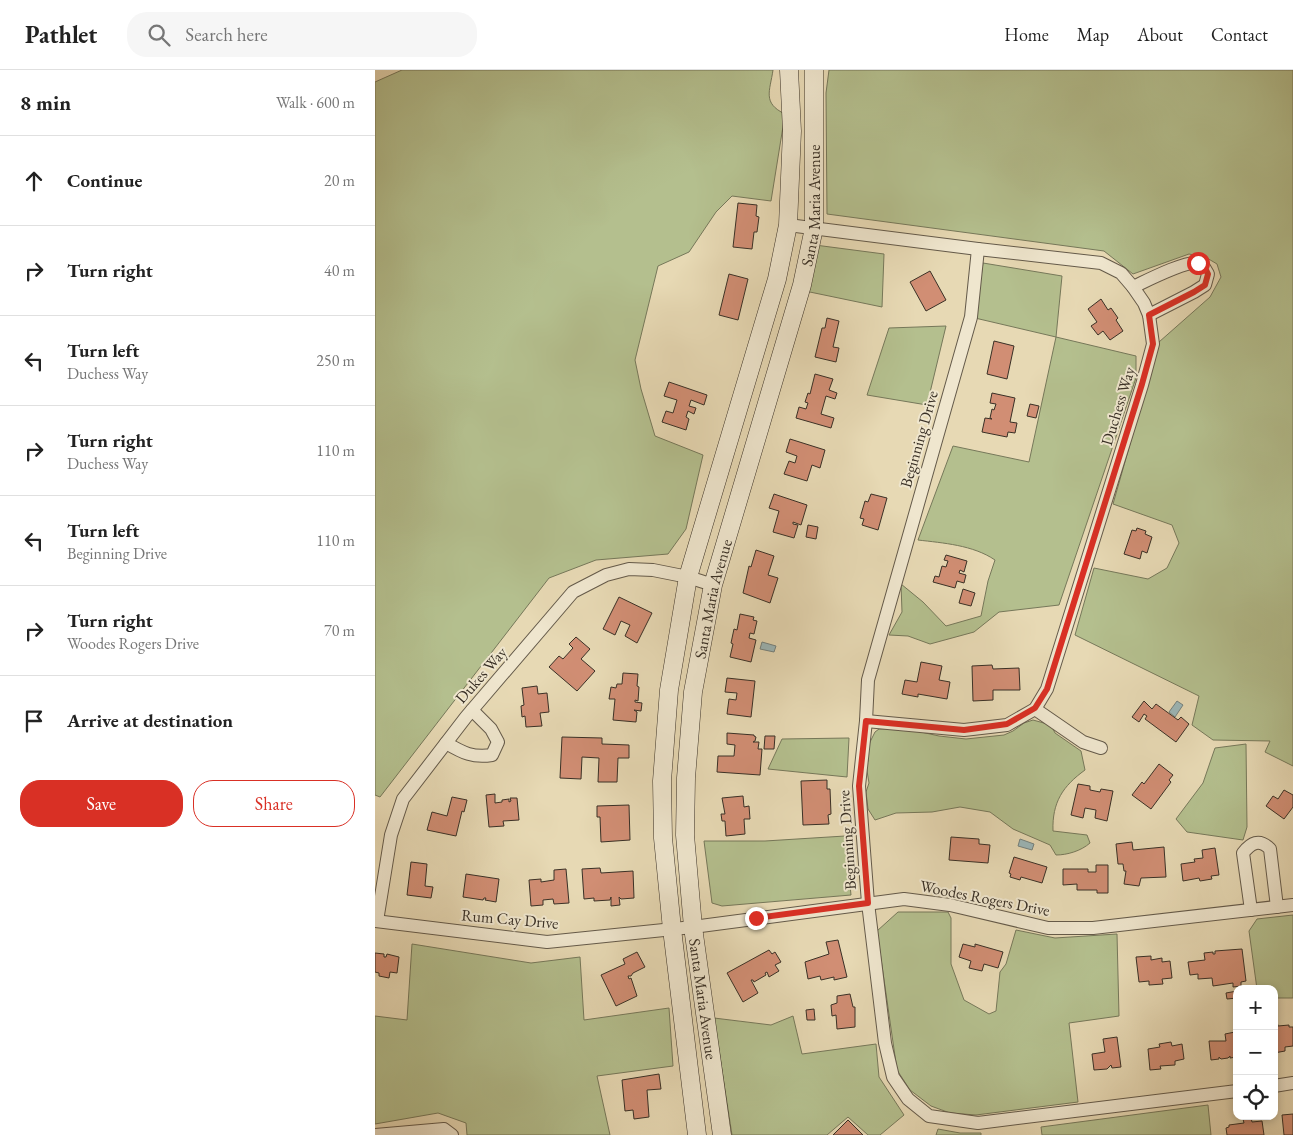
<!DOCTYPE html>
<html lang="en">
<head>
<meta charset="utf-8">
<style>
	:root { --surface:#fff; --page:#f6f6f6; --text:#222; --muted:#767676; --line:#e0e0e0; --accent:#d93025 }
	body { margin:0; font-family:"EB Garamond",serif; background:var(--page); color:var(--text) }
	.controls { position:absolute; right:15px; bottom:15px; display:grid; overflow:hidden; border-radius:10px; box-shadow:0 2px 8px #0003 }
	.controls button { width:45px; height:45px; display:grid; place-items:center; padding:0; border:0; border-bottom:1px solid var(--line); background:var(--surface); color:var(--text); font:25px sans-serif }
	.stop { position:absolute; width:15px; height:15px; margin:-11px; border:4px solid #d93025; border-radius:50%; background:#fff }
	.stop.end { background:#d93025; border-color:#fff; box-shadow:0 1px 5px #0008 }
	.list { margin:0; padding:0; list-style:none }
	h2 { display:flex; justify-content:space-between; align-items:center; height:65px; margin:0; padding:0 20px; font-size:21px }
	h2 small { font-size:16px; font-weight:400; color:var(--muted) }
	.list li { display:grid; grid-template-columns:32px 1fr auto; gap:15px; align-items:center; box-sizing:border-box; height:90px; padding:0 20px; border-top:1px solid var(--line) }
	.list b { display:block; font-size:19px; white-space:nowrap }
	.list p { margin:0; font-size:16px; white-space:nowrap; color:var(--muted) }
	.list em { font-size:16px; font-style:normal; color:var(--muted) }
	.actions { display:flex; gap:10px; padding:15px 20px }
	.actions a { flex:1; padding:11px 0; border:1px solid var(--accent); border-radius:20px; text-align:center; font-size:18px; color:var(--accent) }
	.actions .main { background:var(--accent); color:#fff }
	.icon { flex:none; width:28px; height:28px; fill:none; stroke:currentColor; stroke-width:2; stroke-linecap:round; stroke-linejoin:round }
	.map { position:relative; flex:none; width:918px; height:1065px; overflow:hidden }
	header { display:flex; align-items:center; gap:30px; box-sizing:border-box; height:70px; padding:0 25px; background:var(--surface); border-bottom:1px solid var(--line) }
	header strong { font-size:24px }
	nav { display:flex; gap:28px; margin-inline-start:auto; font-size:18px }
	.search { width:350px; height:45px; background:var(--page); display:flex; align-items:center; gap:12px; box-sizing:border-box; padding:0 18px; border-radius:20px; color:var(--muted); font-size:19px }
	main { display:flex }
	aside { flex:1; background:var(--surface) }
	.map>svg:first-child { display:block }
	.green { fill:#b4bf8e; stroke:#76785a }
	.water { fill:#9cb7b9; stroke:#74817e }
	.building { fill:#d18e74; stroke:#393026 }
	.lines { fill:none; stroke-linecap:round; stroke-linejoin:round }
	.street-casing { stroke:#645a4a; stroke-width:14 }
	.secondary-casing { stroke:#393026; stroke-width:19 }
	.street { stroke:#efe6ce; stroke-width:12 }
	.secondary { stroke:#efe6ce; stroke-width:18 }
	.route { stroke:#d93025; stroke-width:6 }
	.labels { text-anchor:middle; dominant-baseline:central; stroke-width:4; stroke-linejoin:round; paint-order:stroke }
	.street-label { font-size:16px; fill:#393026; stroke:#efe6ce }
</style>
</head>
<body>
<header>
<strong>Pathlet</strong>
<div class="search"><svg class="icon" aria-label="search" viewBox="0 0 24 24"><circle cx="10" cy="10" r="6"/><path d="M15 15l6 6"/></svg>Search here</div>
<nav><a>Home</a><a>Map</a><a>About</a><a>Contact</a></nav>
</header>
<main>
<aside>
<h2>8 min<small>Walk · 600 m</small></h2>
<ul class="list">
<li><svg class="icon" aria-label="ahead" viewBox="0 0 24 24"><path d="M12 20V5M6 11l6-6 6 6"/></svg><div><b>Continue</b></div><em>20 m</em></li>
<li><svg class="icon" aria-label="right" viewBox="0 0 24 24"><path d="M7 20v-9h11M14 6l5 5-5 5"/></svg><div><b>Turn right</b></div><em>40 m</em></li>
<li><svg class="icon" aria-label="left" viewBox="0 0 24 24"><path d="M17 20v-9H6M10 6l-5 5 5 5"/></svg><div><b>Turn left</b><p>Duchess Way</p></div><em>250 m</em></li>
<li><svg class="icon" aria-label="right" viewBox="0 0 24 24"><path d="M7 20v-9h11M14 6l5 5-5 5"/></svg><div><b>Turn right</b><p>Duchess Way</p></div><em>110 m</em></li>
<li><svg class="icon" aria-label="left" viewBox="0 0 24 24"><path d="M17 20v-9H6M10 6l-5 5 5 5"/></svg><div><b>Turn left</b><p>Beginning Drive</p></div><em>110 m</em></li>
<li><svg class="icon" aria-label="right" viewBox="0 0 24 24"><path d="M7 20v-9h11M14 6l5 5-5 5"/></svg><div><b>Turn right</b><p>Woodes Rogers Drive</p></div><em>70 m</em></li>
<li><svg class="icon" aria-label="arrive" viewBox="0 0 24 24"><path d="M6 21V4h12l-3 4 3 4H6"/></svg><div><b>Arrive at destination</b></div></li>
</ul>
<div class="actions"><a class="main">Save</a><a>Share</a></div>
</aside>
<div class="map">
<svg width="918" height="1065" viewBox="0 0 918 1065">
	<rect width="100%" height="100%" fill="#e7d9b4"/>
	<filter id="stains"><feTurbulence type="fractalNoise" baseFrequency=".004" numOctaves="4"/><feColorMatrix values="0 0 0 0 .2 0 0 0 0 .09 0 0 0 0 .02 0 0 0 .5 -.17"/></filter>
	<radialGradient id="worn" r=".72"><stop offset=".6" stop-color="#630" stop-opacity="0"/><stop offset="1" stop-color="#630" stop-opacity=".3"/></radialGradient>
	<g class="green">
		<path d="M27 0H398C395 21 387 33 410 44L396 131 357 126 341 142 314 182 283 196 260 290 266 319 280 366 328 385 311 459 293 484 221 490 174 508 5 727 0 725V12Z"/>
		<path d="M454 0H918V696L890 682 895 671 838 670 817 655 824 626 700 565 719 498 773 509 792 498 804 473 797 455 738 434 784 272 835 227 846 207 842 194 832 188 814 184 758 204 729 181 452 144 451 23Z"/>
		<path d="M440 175 509 184 507 237 430 221Z"/>
		<path d="M608 193 687 206 681 267 761 286V308L684 535 624 542 599 562 555 574 533 566 514 565 527 542 526 514 548 532 571 556 606 546 613 511 620 490C598 475 568 473 543 470L578 376 654 392 681 267 600 248Z"/>
		<path d="M571 256 552 335 492 325 514 258Z"/>
		<path d="M658 650 676 655 680 663 706 681 710 700C688 716 677 732 678 761L712 765 715 773C706 781 692 785 681 785L675 775 638 759 615 742 585 737 557 742 521 743 500 750 493 739 491 722 494 713 491 695 493 691 492 678 500 662 504 659 528 658 564 666 591 669 629 665 638 661 649 653Z"/>
		<path d="M474 668 472 707 393 699 407 669Z"/>
		<path d="M871 674 872 757 868 770 812 762 801 749 828 713 840 678Z"/>
		<path d="M470 766 476 825 347 836 337 833 329 771H390Z"/>
		<path d="M523 842H573L576 848V894L589 930 614 944 621 941 625 902 631 894 641 860 680 868 742 864 744 946 694 953 703 1032 601 1045 575 1043 556 1036 535 1020 522 1000 502 861Z"/>
		<path d="M918 845V928H899V919H882L874 861 882 849Z"/>
		<path d="M37 874 156 893 205 887 209 950 294 938 298 996 222 1006 235 1065H92L91 1053 63 1043 0 1054V946L32 950Z"/>
		<path d="M418 946 427 984 501 974 504 1007 529 1045 505 1065H493L473 1047 452 1065H357L339 948 396 955Z"/>
		<path d="M833 1035 836 1065H667L666 1057Z"/>
		<path d="M563 1059 585 1063H606V1065H561Z"/>
	</g>
	<g class="water">
		<path d="M387 572 401 576 399 582 385 579Z"/>
		<path d="M802 631 808 635 800 647 794 642Z"/>
		<path d="M645 769 659 774 657 780 643 776Z"/>
	</g>
	<g class="building">
		<path d="M363 133 382 135 381 146 384 147 382 162H379L377 179 358 177Z"/>
		<path d="M555 201 571 230 551 241 535 212Z"/>
		<path d="M354 204 373 209 363 250 344 245Z"/>
		<path d="M726 229 733 240 736 238 743 248 741 250 748 261 735 270 728 261 723 265 716 256 722 252 713 239Z"/>
		<path d="M452 248 464 251 458 277 464 278 461 292 440 287 447 258H450Z"/>
		<path d="M619 271 639 276 632 309 612 304Z"/>
		<path d="M440 304 458 309 454 320 462 323 460 329 451 326 446 344 459 348 456 358 421 348 424 337 431 339 433 333 430 332 433 323 435 324Z"/>
		<path d="M294 312 332 325 329 335 316 330 314 336 321 338 319 344 313 341 311 347 314 349 311 360 287 352 291 341 298 343 302 330 289 326Z"/>
		<path d="M617 323 640 328 635 352 642 353 640 363 633 362 632 367 607 362 610 348 617 349 615 348 617 339 619 340 621 334 615 333Z"/>
		<path d="M655 334 664 336 661 348 652 346Z"/>
		<path d="M415 369 450 380 445 398 437 395 432 411 409 404 414 391 420 393 422 386 411 382Z"/>
		<path d="M399 424 432 435 426 455 418 452V454L423 455 419 468 398 462 404 441 394 438Z"/>
		<path d="M496 424 512 428 503 460 487 455 489 449 485 448 490 431 493 432Z"/>
		<path d="M433 455 443 457 441 469 431 467Z"/>
		<path d="M762 458 771 461 770 464 777 467 772 483 767 481 765 489 749 484 757 460 761 461Z"/>
		<path d="M381 480 399 486 393 505 403 508 395 533 368 523 374 496 376 497Z"/>
		<path d="M571 485 592 491 589 502 585 500 584 503 591 505 589 513 582 511 580 518 558 512 560 506 564 507 567 496 571 497 573 491 569 490Z"/>
		<path d="M588 519 600 523 596 536 584 533Z"/>
		<path d="M244 527 277 543 262 573 250 566 255 555 246 551 240 565 228 559Z"/>
		<path d="M365 544 379 547 378 550 382 551 379 564 375 563 374 568 381 570 376 592 355 587 358 574 356 573 359 559 362 560Z"/>
		<path d="M201 567 215 579 206 589 220 601 202 621 174 597 184 586 188 589 198 578 194 574Z"/>
		<path d="M546 592 567 596 564 610 575 612 572 629 543 624V627L527 624 530 610 542 612Z"/>
		<path d="M617 595 618 599 644 598 645 620H618V630L598 631 597 596Z"/>
		<path d="M248 603 263 604 262 616 264 617 263 631 260 630V632L267 633 266 641 259 640 262 642 261 652 238 650 240 629H234L236 617 241 618 242 614H247Z"/>
		<path d="M352 608 380 611 376 647 352 644 354 629 361 630 362 623 350 622Z"/>
		<path d="M162 616 163 624 172 623 174 642 165 643 167 656 151 657 150 646 147 647 146 636 149 635 147 618Z"/>
		<path d="M769 631 777 639 781 634 803 650 806 647 814 654 801 672 770 649 772 646 769 644 764 652 757 647Z"/>
		<path d="M352 663 379 665V666L381 667 380 671 378 672H384L383 679H387L385 705 342 702 343 686H359L360 675 352 674Z"/>
		<path d="M390 666H400L399 679H389Z"/>
		<path d="M187 667 227 668V674L254 675V688H243L242 712H223L224 688 207 687 206 709 185 708Z"/>
		<path d="M784 694 798 705 794 710 796 712 776 739 757 725 767 712 769 714Z"/>
		<path d="M452 710V719H455L456 744 453 745 454 754 428 755 426 711Z"/>
		<path d="M703 714 715 716V720L725 722 726 719 738 721 732 751 720 748 721 740 710 738 708 748 696 745Z"/>
		<path d="M909 720 918 725V737L909 749 891 736 898 726 903 729Z"/>
		<path d="M120 724V733L127 732V730L134 729V732L136 731 135 728H142L144 750 128 751 129 756 114 757 111 725Z"/>
		<path d="M368 726 369 737 374 736 375 749H369L370 764 351 766 350 751H347L346 744H350L347 728Z"/>
		<path d="M77 727 92 730 89 742 87 741 81 766 52 760 57 742 72 746Z"/>
		<path d="M254 735 255 770 226 772 225 747H222V736Z"/>
		<path d="M576 767 604 769V774L615 775 613 793 574 790Z"/>
		<path d="M757 772 758 780 789 777 791 807 766 808 764 816 749 814 751 801H749L748 794H743L741 774Z"/>
		<path d="M840 778 844 805 836 806 837 809 825 811 824 808 808 811 806 794 820 792 819 789 828 788 827 780Z"/>
		<path d="M639 787 672 797 667 813 646 807 645 810 635 807 636 804 634 803Z"/>
		<path d="M36 792 52 794 50 816 58 817 56 828 32 825Z"/>
		<path d="M721 795H733V823H722V820H702V814L688 815V799H713V802H721Z"/>
		<path d="M225 798 226 803 258 801 259 828 246 829 244 827 245 835 236 836V827L235 830 219 831V828L209 829 207 799Z"/>
		<path d="M191 799 194 833 179 834 178 829 168 830V835L156 836 154 810 166 809V812L179 810V800Z"/>
		<path d="M91 804 124 809 121 832 110 830 111 828H109L108 830 88 827Z"/>
		<path d="M463 870 472 907 459 910V907L446 910 445 906 433 909 430 892 454 884 451 872Z"/>
		<path d="M588 874 600 877V874L628 882 623 898 609 894 607 901 594 898 596 891 584 887Z"/>
		<path d="M867 879 871 911 866 912V916L858 917V913L838 916 837 908 823 909V904L815 905 813 892 830 890 829 883 838 882V884H840V881Z"/>
		<path d="M394 880 397 884 400 882 406 892 400 895 404 901 394 907 392 902 390 903 391 905 379 912 378 910H376L383 923 368 932 352 903Z"/>
		<path d="M262 882 270 897 258 903 256 906H253L254 909 256 908 262 926 241 936 226 905 250 894 248 889Z"/>
		<path d="M0 883 9 884V887H11L12 884 24 887 22 903 15 902 14 908 4 906V903L0 902Z"/>
		<path d="M776 886V890L787 888V892L795 891 797 908 787 909 788 914 774 915V911L764 912 761 887Z"/>
		<path d="M862 921V928L852 929 851 923Z"/>
		<path d="M475 924 478 937H480V957L462 959 461 945 457 946 456 935 462 933V926Z"/>
		<path d="M439 939 440 950H432L431 940Z"/>
		<path d="M899 951H902L903 956 914 955V957H918V976L910 977V981L899 983Z"/>
		<path d="M860 962V967H862V987L855 988V986L853 988 846 989 844 987V989L836 990 834 971H851L850 964Z"/>
		<path d="M742 967 746 997 737 998 736 995 732 999 719 1000 717 984 730 982 728 969Z"/>
		<path d="M796 972 797 976 807 974 809 989 800 991V995L785 996 786 999 775 1000 773 979 785 977 784 974Z"/>
		<path d="M284 1004 286 1019 272 1020 274 1047 259 1049 258 1040 250 1041 247 1010Z"/>
		<path d="M918 1044V1065H909L907 1045Z"/>
		<path d="M876 1048 877 1052 887 1051 889 1065H852L851 1058 854 1057V1055L869 1053 868 1049Z"/>
		<path d="M473 1050 488 1065H458Z"/>
	</g>
	<g class="lines">
		<defs>
			<g id="street">
				<path d="M413 155 603 179 726 193 746 203 758 217 769 233 774 245 778 274 767 315 672 619 660 639 632 655 589 660 491 651"/>
				<path d="M603 179 596 247 493 610 491 651 484 716 493 833 510 973 518 1007 533 1029 554 1046 603 1053 862 1021"/>
				<path d="M758 217C771 211 810 191 822 193 829 195 830 199 833 204L830 215 819 222 774 245"/>
				<path d="M660 639 708 672 726 678"/>
				<path d="M71 673C88 683 98 688 117 685L123 672 116 659 97 640"/>
				<path d="M876 840 868 783C876 773 884 768 895 779L902 837"/>
				<path d="M0 851 172 872 318 857 529 829 575 835 673 858H718L918 835"/>
				<path d="M2 851 16 765 28 729 91 647 198 522 231 505 254 499 278 500 313 507 338 515"/>
				<path d="M899 1016 918 1013"/>
				<path d="M0 1065 69 1059 77 1065"/>
			</g>
			<g id="secondary">
				<path d="M322 1065 297 859 288 768 287 711 294 620 313 507 402 209 413 155 417 61 414 0"/>
				<path id="s1" d="M347 1065 318 857 310 765 311 708 318 622 338 515 427 215 439 158V0"/>
			</g>
		</defs>
		<use href="#street" class="street-casing"/>
		<use href="#secondary" class="secondary-casing"/>
		<use href="#street" class="street"/>
		<use href="#secondary" class="secondary"/>
	</g>
	<g class="lines">
		<path class="route" d="M381 848 493 833 484 716 491 651 589 660 632 654 660 638 672 619 767 314 778 274 774 245 819 222 830 215 833 204 829 196 823 193"/>
	</g>
	<g class="labels">
		<g class="street-label">
			<text stroke="none"><textPath href="#s1" startOffset="948">Santa Maria Avenue</textPath></text>
			<text transform="translate(743 336) rotate(-73)">Duchess Way</text>
			<text transform="translate(544 369) rotate(-74)">Beginning Drive</text>
			<text stroke="none"><textPath href="#s1" startOffset="541">Santa Maria Avenue</textPath></text>
			<text transform="translate(106 605) rotate(-49)">Dukes Way</text>
			<text transform="translate(472 770) rotate(-94)">Beginning Drive</text>
			<text transform="translate(610 828) rotate(11)">Woodes Rogers Drive</text>
			<text transform="translate(135 849) rotate(5)">Rum Cay Drive</text>
			<text transform="translate(328 929) rotate(82)">Santa Maria Avenue</text>
		</g>
	</g>
	<rect width="100%" height="100%" filter="url(#stains)"/>
	<rect width="100%" height="100%" fill="url(#worn)"/>
</svg>
<div class="controls">
<button>+</button>
<button>−</button>
<button><svg class="icon" aria-label="locate" viewBox="0 0 24 24"><circle cx="12" cy="12" r="6"/><path d="M12 2v4M12 18v4M2 12h4M18 12h4"/></svg></button>
</div>
<div class="stop" style="left:823px;top:193px"></div>
<div class="stop end" style="left:381px;top:848px"></div>
</div>
</main>
</body>
</html>
